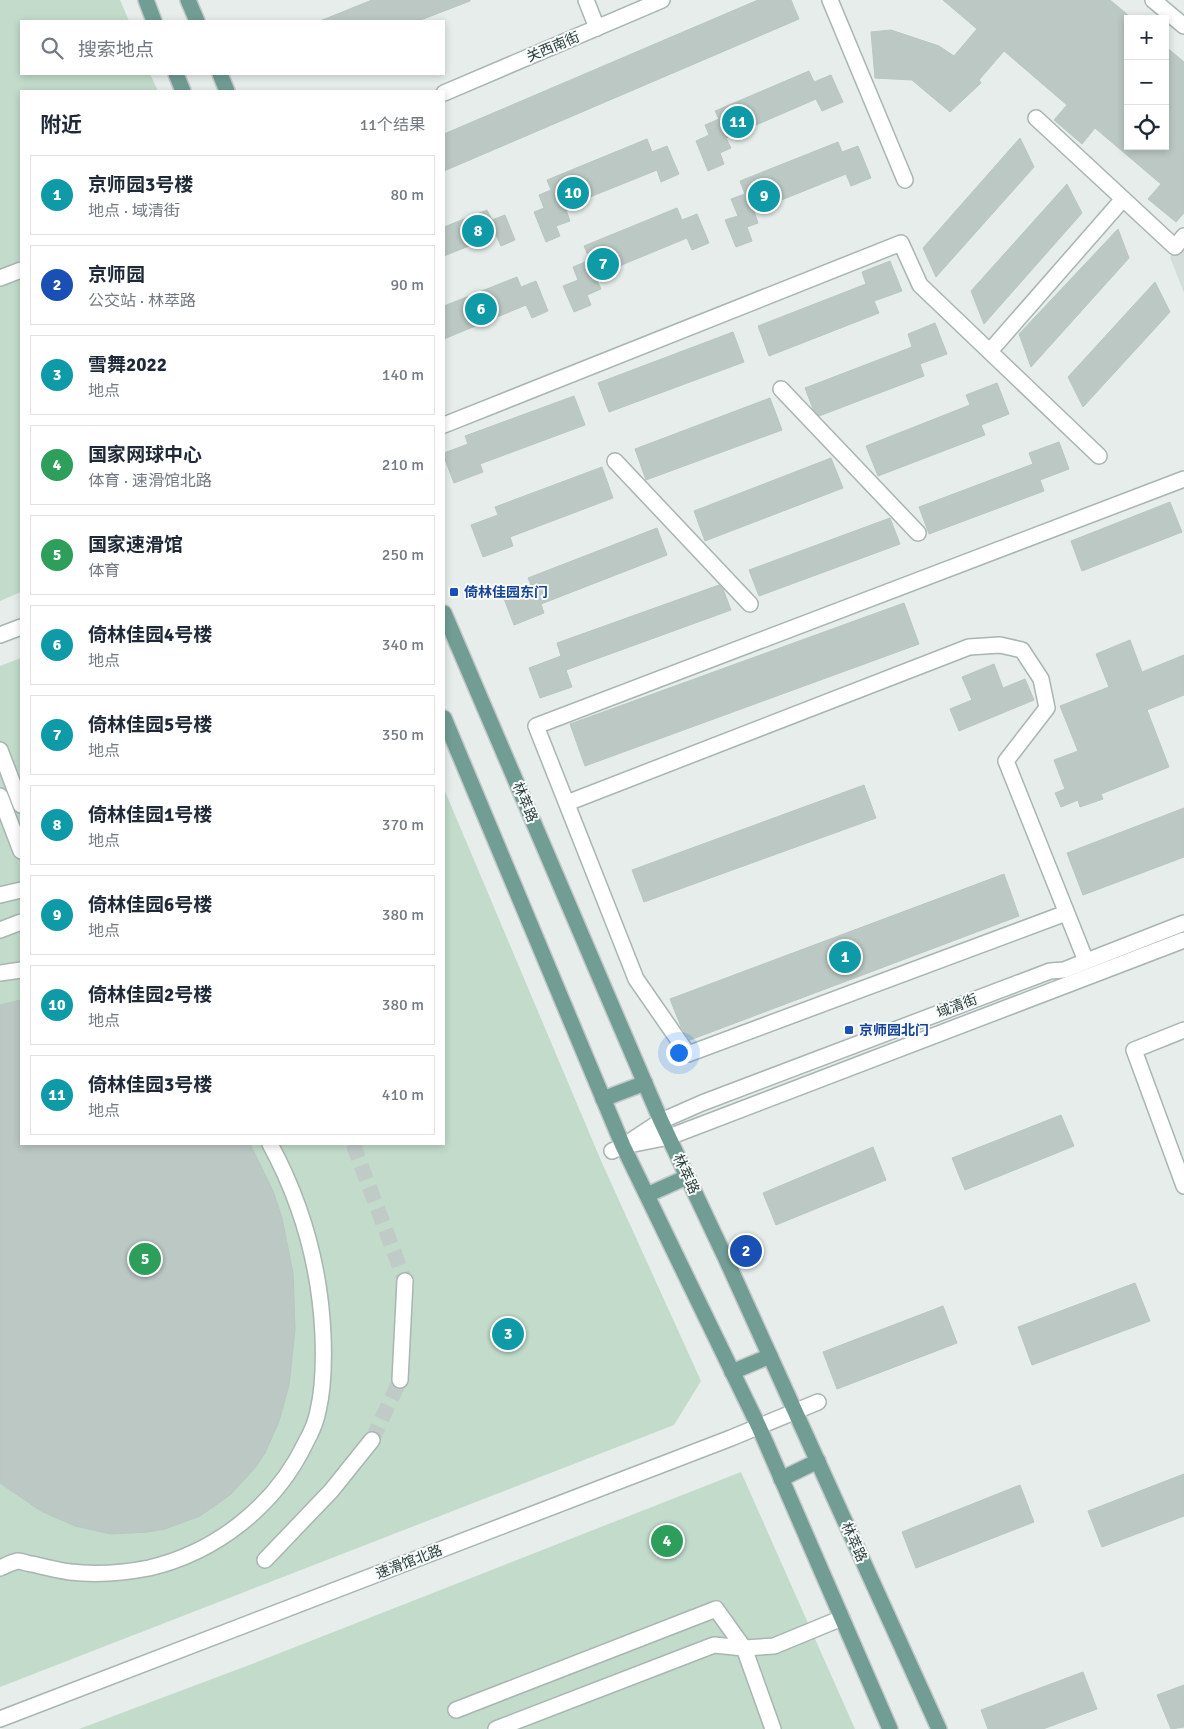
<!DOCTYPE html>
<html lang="zh">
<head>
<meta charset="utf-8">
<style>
	:root { --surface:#fff; --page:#f6f6f7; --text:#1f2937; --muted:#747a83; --line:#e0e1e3; --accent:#765951 }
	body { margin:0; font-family:Signika,"Noto Sans SC",sans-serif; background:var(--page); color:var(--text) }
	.controls { position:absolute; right:15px; top:15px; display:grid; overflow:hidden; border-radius:0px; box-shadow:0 2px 8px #0003 }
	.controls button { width:45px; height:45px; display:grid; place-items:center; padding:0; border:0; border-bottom:1px solid var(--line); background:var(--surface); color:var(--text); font:25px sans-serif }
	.you { position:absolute; left:678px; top:1052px; width:18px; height:18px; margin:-12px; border:4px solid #fff; border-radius:50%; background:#1a73e8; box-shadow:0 0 0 8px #1a73e833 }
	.badge { display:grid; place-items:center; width:32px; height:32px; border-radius:50%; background:var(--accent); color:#fff; font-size:16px; font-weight:700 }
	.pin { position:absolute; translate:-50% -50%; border:2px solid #fff; box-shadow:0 1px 5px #0006 }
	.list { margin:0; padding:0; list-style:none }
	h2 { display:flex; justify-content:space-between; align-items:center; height:65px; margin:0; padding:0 20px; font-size:21px }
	h2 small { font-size:16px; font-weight:400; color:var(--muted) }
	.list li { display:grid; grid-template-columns:32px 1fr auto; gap:15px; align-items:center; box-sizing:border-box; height:80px; margin:0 10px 10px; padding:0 10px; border:1px solid var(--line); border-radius:0px }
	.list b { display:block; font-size:19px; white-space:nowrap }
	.list p { margin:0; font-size:16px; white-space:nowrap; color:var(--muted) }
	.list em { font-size:16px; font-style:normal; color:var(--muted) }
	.icon { flex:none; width:28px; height:28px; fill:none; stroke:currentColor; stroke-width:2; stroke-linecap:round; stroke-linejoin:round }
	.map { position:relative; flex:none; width:1184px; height:1729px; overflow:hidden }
	.search { position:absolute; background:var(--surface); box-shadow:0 2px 8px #0003; left:20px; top:20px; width:425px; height:55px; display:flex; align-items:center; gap:12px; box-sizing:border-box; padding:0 18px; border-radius:0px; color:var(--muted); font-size:19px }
	.panel { position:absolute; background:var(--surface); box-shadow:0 2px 8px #0003; left:20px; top:90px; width:425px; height:1055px; border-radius:0px }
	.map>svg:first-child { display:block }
	.built { fill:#d5ddda }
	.green { fill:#c2dbcb }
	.building { fill:#bcc8c4; stroke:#b9c6c2 }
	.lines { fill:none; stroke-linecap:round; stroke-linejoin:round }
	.minor-tunnel { stroke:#c0cac7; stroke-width:15; stroke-dasharray:15 8; stroke-linecap:butt }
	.minor-casing { stroke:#a9b5b2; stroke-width:18 }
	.major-casing { stroke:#c3c9c8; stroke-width:18 }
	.minor { stroke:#fff; stroke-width:15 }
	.major { stroke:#719d94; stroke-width:15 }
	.transit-dot { fill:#1a4fb4; stroke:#f7faf9; stroke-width:2 }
	.labels { text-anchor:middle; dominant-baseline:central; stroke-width:4; stroke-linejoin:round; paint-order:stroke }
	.street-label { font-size:14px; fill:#273d39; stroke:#f7faf9 }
	.transit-label { font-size:14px; font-weight:bold; fill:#164399; stroke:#f7faf9; text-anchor:start }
</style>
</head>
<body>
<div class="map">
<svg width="1184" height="1729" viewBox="0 0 1184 1729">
	<rect width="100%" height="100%" fill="#e6edeb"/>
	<path class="built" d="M1184 242V293L1170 257Z"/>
	<g class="green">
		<path d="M0 0H120L129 21H21V74H150L158 91H21V592L0 601Z"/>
		<path d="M21 658V1144H444V789L602 1163 701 1381 674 1425 0 1687V666Z"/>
		<path d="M741 1472 855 1729H79L257 1662Z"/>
	</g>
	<g class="building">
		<path d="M372 0H470V1L418 21H320Z"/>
		<path d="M758 0H791L799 19 444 171V134Z"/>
		<path d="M943 0H1110L1128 15V146H1165V46L1184 62V213L1176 222 1148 199 1161 184 1095 128 1082 144 1054 120 1067 105 1004 51 979 80 981 83 950 112 912 80 875 78 871 32 891 30 939 46 954 56 977 29Z"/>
		<path d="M809 71 814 82 831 75 843 102 822 111 816 99 726 138 731 148 720 153 724 164 708 171 696 141 709 135 705 125 719 119 715 111Z"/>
		<path d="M1020 138 1034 167 936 277 923 248Z"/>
		<path d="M647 139 652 152 667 146 679 174 661 182 657 170 565 207 570 221 556 226 560 236 546 242 534 212 544 208 539 195 551 190 547 180Z"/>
		<path d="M838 142 842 152 858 146 871 178 851 186 846 174 754 211 758 223 747 227 752 241 736 247 725 220 738 216 731 199 745 194 740 181Z"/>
		<path d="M1067 184 1082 213 984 324 971 291Z"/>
		<path d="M677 208 682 220 697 214 709 243 692 250 687 238 595 276 601 289 587 295 591 305 574 312 563 286 578 280 573 267 590 260 584 246Z"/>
		<path d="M487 210 492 220 505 215 515 240 501 246 496 235 444 256V227Z"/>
		<path d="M1118 229 1129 258 1031 367 1019 334Z"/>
		<path d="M890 261 902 291 874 301 879 313 769 356 758 326 866 284 862 272Z"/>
		<path d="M517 277 521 287 536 281 548 311 532 318 526 305 444 339V306Z"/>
		<path d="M1155 282 1170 312 1083 407 1068 377Z"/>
		<path d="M935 323 947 354 920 364 924 376 819 416 813 409 805 388 912 347 908 334Z"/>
		<path d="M733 332 744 362 609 412 598 383Z"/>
		<path d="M997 383 1009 414 981 425 985 435 878 476 866 446 970 405 966 395Z"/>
		<path d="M574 396 585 425 480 464 483 472 454 483 444 457V453L468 444 465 436Z"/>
		<path d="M770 398 782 430 646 480 635 449Z"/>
		<path d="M1059 442 1069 469 1040 480 1044 491 929 534 919 507 1033 464 1029 453Z"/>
		<path d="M831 458 843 488 705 541 694 511Z"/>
		<path d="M602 467 613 498 510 537 513 546 483 557 471 525 498 515 495 507Z"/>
		<path d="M1170 502 1182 532 1082 571 1071 541Z"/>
		<path d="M890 518 900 544 759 596 749 570Z"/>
		<path d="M657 528 667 555 541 604 544 613 514 625 503 596 531 585 528 578Z"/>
		<path d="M719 585 723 589 731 610 566 670 572 687 540 698 529 668 561 656 557 643Z"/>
		<path d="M904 603 919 644 585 766 570 724Z"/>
		<path d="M1130 640 1142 672 1184 655V695L1147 710 1169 767 1101 794 1103 799 1080 807 1078 800 1061 807 1055 793 1065 789 1054 760 1078 751 1060 706 1109 687 1096 654Z"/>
		<path d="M994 664 1003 688 1025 679 1034 700 959 731 950 709 972 700 962 677Z"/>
		<path d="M864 785 876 818 644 902 632 870Z"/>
		<path d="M1184 808V857L1083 895 1067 853Z"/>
		<path d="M1004 874 1019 916 690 1040 681 1027 670 999Z"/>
		<path d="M21 1000V1144H250L273 1191 282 1218 293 1273 295 1329 289 1385 279 1421 265 1453 255 1468 230 1495 200 1516 165 1529 147 1532 111 1534 75 1526 41 1511 0 1483V1005Z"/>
		<path d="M1061 1115 1074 1146 965 1190 952 1158Z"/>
		<path d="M873 1147 886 1180 776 1225 763 1193Z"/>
		<path d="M1135 1283 1150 1321 1032 1365 1018 1327Z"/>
		<path d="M943 1306 957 1343 837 1389 823 1352Z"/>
		<path d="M1184 1474V1516L1102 1547 1088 1511Z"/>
		<path d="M1020 1485 1034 1522 916 1568 902 1532Z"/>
		<path d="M1083 1672 1097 1709 1043 1729H988L981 1710Z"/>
		<path d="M1184 1685V1727L1171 1729 1157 1695Z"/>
	</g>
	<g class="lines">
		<g class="minor-tunnel">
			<path d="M353 1144 405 1281"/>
			<path d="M372 1440 400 1380"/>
		</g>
		<defs>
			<g id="minor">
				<path d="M586 0 597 28"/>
				<path d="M830 0 905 180"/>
				<path d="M1153 0 1184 26"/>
				<path d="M444 93 662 0"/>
				<path d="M1036 118 1175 247 1184 236"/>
				<path d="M0 278 21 270"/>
				<path d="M990 351 1123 199"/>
				<path d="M781 389 918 533"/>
				<path d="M444 425 901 243 920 285 1099 456"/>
				<path d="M615 461 750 604"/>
				<path d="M0 635 21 627"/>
				<path d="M0 750 21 805"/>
				<path d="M0 796 21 851"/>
				<path d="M567 803 969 647 1000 645 1022 650 1041 679 1047 708 1006 761 1086 961"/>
				<path d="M0 895 21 890"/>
				<path d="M1066 913 688 1054 636 979 536 726 1184 479"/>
				<path d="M0 930 21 922"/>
				<path d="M0 973 21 970"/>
				<path d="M1184 1030 1134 1050 1184 1186"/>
				<path d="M629 1145 669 1137 1184 940"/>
				<path d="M612 1151 623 1146 661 1121 702 1103 1050 971 1064 970 1184 923"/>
				<path d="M400 1380 405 1281"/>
				<path d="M265 1560 331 1491 372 1440"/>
				<path d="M0 1568C5 1566 12 1562 18 1561 22 1561 28 1564 32 1564 45 1567 57 1570 70 1572 96 1575 123 1573 149 1568 217 1552 276 1505 306 1442 311 1433 316 1422 318 1411 324 1386 324 1361 323 1335 320 1268 302 1203 270 1144"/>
				<path d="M456 1710 716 1609 744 1648 773 1729"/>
				<path d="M0 1719 731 1438 818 1402"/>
				<path d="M496 1729 714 1645 744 1648 774 1646 842 1618"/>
			</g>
			<g id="major">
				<path d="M146 0 154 21"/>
				<path d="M188 0 197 21"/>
				<path d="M176 74 183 91"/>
				<path d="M220 74 227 91"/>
				<path d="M444 613 661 1121 726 1259 939 1729"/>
				<path d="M444 718 623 1146 759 1427 890 1729"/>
				<path d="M603 1099 645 1083"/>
				<path d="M647 1195 687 1177"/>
				<path d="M732 1372 770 1356"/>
				<path d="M781 1479 818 1461"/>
			</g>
		</defs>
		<use href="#minor" class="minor-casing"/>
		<use href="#major" class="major-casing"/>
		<use href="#minor" class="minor"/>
		<use href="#major" class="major"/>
	</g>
	<g class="transit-dot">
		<rect x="449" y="587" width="10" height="10" rx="2.5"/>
		<rect x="844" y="1025" width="10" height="10" rx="2.5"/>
	</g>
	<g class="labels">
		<g class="street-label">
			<text transform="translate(553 47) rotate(-23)">关西南街</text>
			<text transform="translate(525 802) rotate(67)">林萃路</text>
			<text transform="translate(957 1006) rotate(-21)">域清街</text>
			<text transform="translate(686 1174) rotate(65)">林萃路</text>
			<text transform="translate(854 1542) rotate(66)">林萃路</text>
			<text transform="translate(409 1562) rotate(-21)">速滑馆北路</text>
		</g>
		<g class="transit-label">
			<text x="464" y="592">倚林佳园东门</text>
			<text x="859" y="1030">京师园北门</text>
		</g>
	</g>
</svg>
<div class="controls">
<button>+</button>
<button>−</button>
<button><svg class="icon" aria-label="locate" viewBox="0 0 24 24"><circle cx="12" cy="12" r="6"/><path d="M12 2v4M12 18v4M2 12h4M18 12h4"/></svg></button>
</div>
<div class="you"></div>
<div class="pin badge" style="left:845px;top:957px;background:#0f9aa8">1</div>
<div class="pin badge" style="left:746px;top:1251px;background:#1a4fb4">2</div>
<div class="pin badge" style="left:508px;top:1334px;background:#0f9aa8">3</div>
<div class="pin badge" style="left:667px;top:1541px;background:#2e9e5b">4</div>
<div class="pin badge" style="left:145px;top:1259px;background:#2e9e5b">5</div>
<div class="pin badge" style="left:481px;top:309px;background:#0f9aa8">6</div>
<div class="pin badge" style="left:603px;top:264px;background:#0f9aa8">7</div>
<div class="pin badge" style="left:478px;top:231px;background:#0f9aa8">8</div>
<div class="pin badge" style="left:764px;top:196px;background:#0f9aa8">9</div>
<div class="pin badge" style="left:573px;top:193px;background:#0f9aa8">10</div>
<div class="pin badge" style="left:738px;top:122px;background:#0f9aa8">11</div>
<div class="search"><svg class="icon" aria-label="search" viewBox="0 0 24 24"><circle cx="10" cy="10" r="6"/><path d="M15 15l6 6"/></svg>搜索地点</div>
<section class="panel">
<h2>附近<small>11个结果</small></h2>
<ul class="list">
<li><span class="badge" style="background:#0f9aa8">1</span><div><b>京师园3号楼</b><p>地点 · 域清街</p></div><em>80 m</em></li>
<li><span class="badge" style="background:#1a4fb4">2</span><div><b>京师园</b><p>公交站 · 林萃路</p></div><em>90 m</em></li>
<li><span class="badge" style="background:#0f9aa8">3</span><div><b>雪舞2022</b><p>地点</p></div><em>140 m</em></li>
<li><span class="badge" style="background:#2e9e5b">4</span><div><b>国家网球中心</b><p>体育 · 速滑馆北路</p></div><em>210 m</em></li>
<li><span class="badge" style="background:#2e9e5b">5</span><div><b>国家速滑馆</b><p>体育</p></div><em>250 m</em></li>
<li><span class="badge" style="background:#0f9aa8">6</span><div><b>倚林佳园4号楼</b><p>地点</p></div><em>340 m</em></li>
<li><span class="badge" style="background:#0f9aa8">7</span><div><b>倚林佳园5号楼</b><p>地点</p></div><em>350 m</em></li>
<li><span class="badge" style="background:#0f9aa8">8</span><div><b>倚林佳园1号楼</b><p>地点</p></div><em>370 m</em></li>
<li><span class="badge" style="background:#0f9aa8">9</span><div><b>倚林佳园6号楼</b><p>地点</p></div><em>380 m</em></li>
<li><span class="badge" style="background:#0f9aa8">10</span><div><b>倚林佳园2号楼</b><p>地点</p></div><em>380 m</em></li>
<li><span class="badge" style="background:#0f9aa8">11</span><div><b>倚林佳园3号楼</b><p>地点</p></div><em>410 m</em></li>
</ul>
</section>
</div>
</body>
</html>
